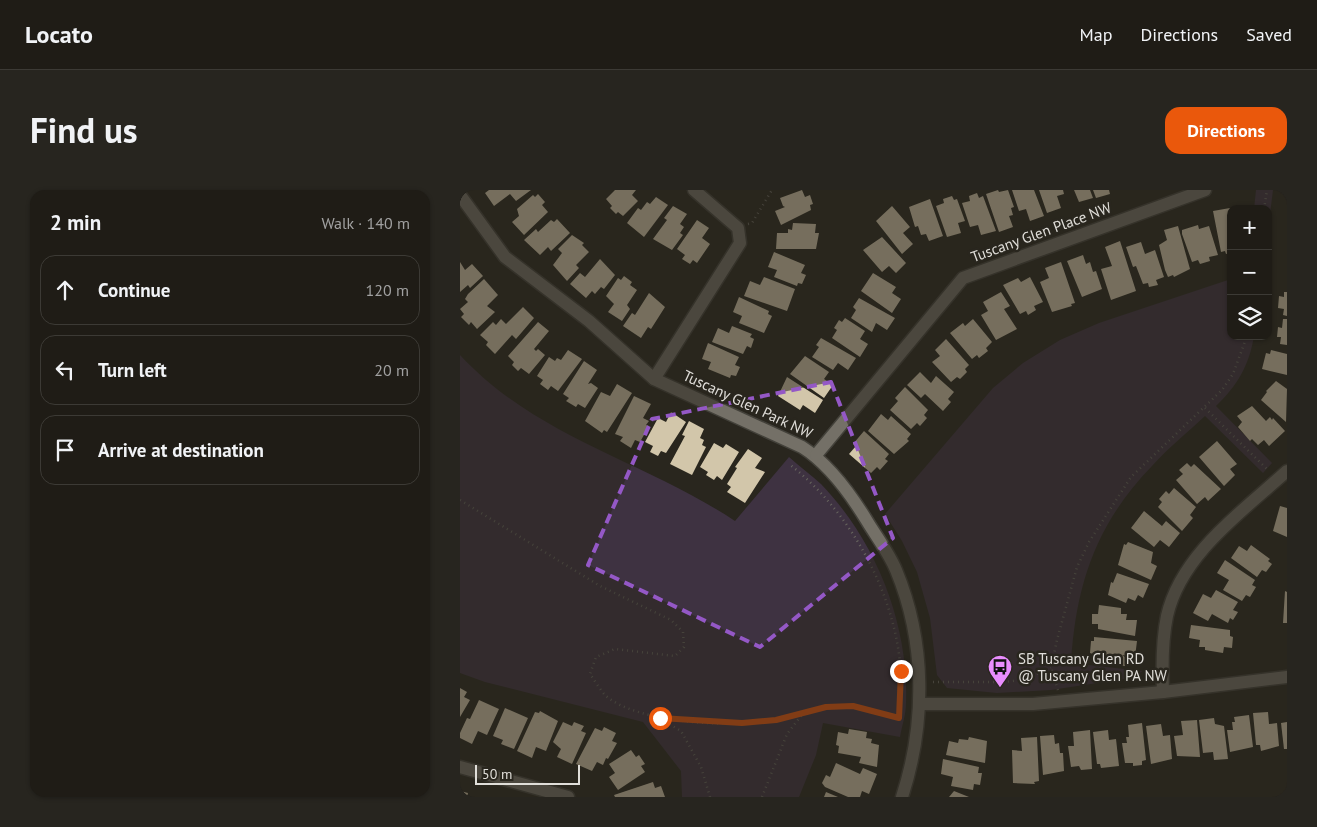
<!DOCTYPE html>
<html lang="en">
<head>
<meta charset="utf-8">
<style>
	:root { --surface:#1f1c16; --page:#27251f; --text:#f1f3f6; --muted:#a1a1a1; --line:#3c3a35; --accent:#ea580c }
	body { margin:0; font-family:"PT Sans",sans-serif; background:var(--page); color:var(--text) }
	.controls { position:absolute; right:15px; top:15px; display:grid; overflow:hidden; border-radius:10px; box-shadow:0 1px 4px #0004 }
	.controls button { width:45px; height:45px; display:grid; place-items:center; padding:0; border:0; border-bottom:1px solid var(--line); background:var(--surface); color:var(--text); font:25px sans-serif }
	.scale { position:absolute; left:15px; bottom:12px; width:105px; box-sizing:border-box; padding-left:5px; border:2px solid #e0ded9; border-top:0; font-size:14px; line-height:18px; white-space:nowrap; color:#e0ded9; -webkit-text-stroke:4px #29261e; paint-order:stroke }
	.stop { position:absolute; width:15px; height:15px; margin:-11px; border:4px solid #ea580c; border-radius:50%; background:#fff }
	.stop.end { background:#ea580c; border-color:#fff; box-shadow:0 1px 5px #0008 }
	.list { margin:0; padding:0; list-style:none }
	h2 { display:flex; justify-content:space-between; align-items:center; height:65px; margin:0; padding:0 20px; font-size:21px }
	h2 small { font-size:16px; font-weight:400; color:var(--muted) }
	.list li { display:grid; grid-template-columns:32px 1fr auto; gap:15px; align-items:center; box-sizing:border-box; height:70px; margin:0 10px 10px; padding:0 10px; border:1px solid var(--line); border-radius:15px }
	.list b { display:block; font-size:19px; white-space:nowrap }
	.list em { font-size:16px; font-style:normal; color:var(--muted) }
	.icon { flex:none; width:28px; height:28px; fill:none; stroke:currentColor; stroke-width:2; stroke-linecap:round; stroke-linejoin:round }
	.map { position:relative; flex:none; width:827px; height:607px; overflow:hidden; border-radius:15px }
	header { display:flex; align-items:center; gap:30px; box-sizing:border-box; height:70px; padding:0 25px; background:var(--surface); border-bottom:1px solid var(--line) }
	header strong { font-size:24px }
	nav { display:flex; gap:28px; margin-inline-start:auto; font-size:18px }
	.intro { display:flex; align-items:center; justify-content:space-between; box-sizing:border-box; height:120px; padding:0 30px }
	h1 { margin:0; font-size:35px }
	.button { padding:12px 22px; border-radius:15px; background:var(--accent); color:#fff; font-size:18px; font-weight:700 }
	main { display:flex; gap:30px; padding:0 30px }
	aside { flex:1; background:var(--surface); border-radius:15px; box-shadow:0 1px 4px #0004 }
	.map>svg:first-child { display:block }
	.green { fill:#3e3241 }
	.building { fill:#d2c6aa }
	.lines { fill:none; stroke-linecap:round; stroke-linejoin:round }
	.minor-casing { stroke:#43413a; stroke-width:15 }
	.path { stroke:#68665f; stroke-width:2.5; stroke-dasharray:1 4; stroke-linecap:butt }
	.minor { stroke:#747067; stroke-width:12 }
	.route { stroke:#ea580c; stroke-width:6 }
	.marked { fill:none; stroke:#9458c6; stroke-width:4; stroke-dasharray:10 6; stroke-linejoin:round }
	.labels { text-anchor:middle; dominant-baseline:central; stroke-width:5; stroke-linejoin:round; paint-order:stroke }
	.street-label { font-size:15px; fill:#e0ded9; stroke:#29261e }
	.poi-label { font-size:15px; fill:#e0ded9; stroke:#29261e; text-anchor:start }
</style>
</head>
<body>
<header>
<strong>Locato</strong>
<nav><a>Map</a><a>Directions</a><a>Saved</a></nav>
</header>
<div class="intro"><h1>Find us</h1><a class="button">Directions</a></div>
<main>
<aside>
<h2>2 min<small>Walk · 140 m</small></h2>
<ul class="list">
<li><svg class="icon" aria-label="ahead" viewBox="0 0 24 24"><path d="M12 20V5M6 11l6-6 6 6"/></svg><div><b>Continue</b></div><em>120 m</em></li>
<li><svg class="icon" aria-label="left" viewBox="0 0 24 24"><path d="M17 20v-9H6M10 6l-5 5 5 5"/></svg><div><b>Turn left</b></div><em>20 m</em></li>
<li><svg class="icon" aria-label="arrive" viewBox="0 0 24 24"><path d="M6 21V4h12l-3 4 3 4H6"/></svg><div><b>Arrive at destination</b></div></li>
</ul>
</aside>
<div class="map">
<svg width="827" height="607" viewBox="0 0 827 607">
	<rect width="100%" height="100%" fill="#29261e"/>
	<g class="green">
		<path d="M796 0H813L808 40V19H794Z"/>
		<path d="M771 89V146H794C789 176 777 196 756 216L812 273 803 283 745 226C727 243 708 258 692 276 636 334 616 394 611 473L682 481 677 487 591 500 537 503 487 498 477 485 470 428 457 382 442 351 425 324 533 198 563 173 600 150 639 133Z"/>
		<path d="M0 165C77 248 185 271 275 331L329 267C339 276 351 285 361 294 416 351 449 434 446 513 446 524 442 536 440 547L363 533 356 565 339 607H222L221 581 183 532 25 492 0 483Z"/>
	</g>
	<g class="building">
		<path d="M29 0H71L56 11 50 4 34 16 25 3Z"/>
		<path d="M155 0H176L172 5 178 11 163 26 158 22 156 24 150 18 152 16 146 9Z"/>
		<path d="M342 0 345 7 350 5 353 14 350 15 351 20 321 35 315 21 325 17 323 16 320 8Z"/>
		<path d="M538 0 539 2 548 0 554 17 551 18 553 25 549 26 553 37 539 42 526 4Z"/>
		<path d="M552 0H574L584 26 570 31 566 19 559 21Z"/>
		<path d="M579 0H603L604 4 597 6 601 18 587 23Z"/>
		<path d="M614 0H630L633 8 619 12Z"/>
		<path d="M633 0H649L650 4 636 8Z"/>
		<path d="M517 3 519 8 523 6 536 41 521 45 518 35 510 37 502 13 510 11 509 6Z"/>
		<path d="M78 4 85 12 82 15 88 22 64 45 52 32 59 26 57 19 73 5 75 7Z"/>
		<path d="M492 6 494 10 497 9 505 31 498 33 501 43 487 47 476 16 484 13 483 9Z"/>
		<path d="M196 7 208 15 184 47 167 33 178 18 181 20 187 12 190 14Z"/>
		<path d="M470 9 483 46 469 51 466 44 461 45 458 36 455 37 449 17Z"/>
		<path d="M213 16 227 24 220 34 224 37 220 43 223 45 212 60 193 49 207 30 204 28Z"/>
		<path d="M432 16 450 37 443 43 453 54 442 64 416 31Z"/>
		<path d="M770 18 771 63 766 64 765 61 761 62 753 21Z"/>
		<path d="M97 29 110 43 91 61 88 57 80 65 64 50 76 39 78 42 91 30 94 32Z"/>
		<path d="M237 30 249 38 242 48 250 54 237 73 233 70 230 74 222 69 225 65 217 59Z"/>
		<path d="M333 33 356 34 355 43H359L356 59H316L317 43H328V39L332 40Z"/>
		<path d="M738 35 739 39 749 36 758 65 749 67 750 71 740 74 738 70 732 72 722 44V40Z"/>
		<path d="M718 36 730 79 714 87 713 85 708 87 705 80 699 55 707 50 704 40Z"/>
		<path d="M112 45 124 53 122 55 129 62 116 75 119 78 107 91 93 75 102 63 98 59Z"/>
		<path d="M422 47 446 73 436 83 429 76 422 82 403 60Z"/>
		<path d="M660 51 676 101 651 110 641 79 652 76 645 57Z"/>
		<path d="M681 52 685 64 695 60 704 87 696 90 698 95 689 97 688 93 683 94 676 76 673 77 666 57Z"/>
		<path d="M314 62 345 75 341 83 346 85 342 94 338 93 337 96 314 87 317 80 308 77Z"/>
		<path d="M623 65 626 74 630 72 633 82 636 81 642 99 622 107 607 71Z"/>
		<path d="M140 69 155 85 144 99 141 97 135 104 132 101 126 108 110 94 120 83 125 87Z"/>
		<path d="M0 72 5 80 12 74 23 86 10 98 8 95 0 102Z"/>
		<path d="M601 72 615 113 611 114 612 116 592 122 580 92 589 88 585 78Z"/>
		<path d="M413 83 436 97 432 103 441 109 432 123 401 101Z"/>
		<path d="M164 86 172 92 170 95 177 100 167 115 170 119 162 131 148 122 154 114 146 106 158 88 161 90Z"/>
		<path d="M304 87 335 99 327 121 284 106 290 91 300 95Z"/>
		<path d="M570 87 583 112 574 116 576 120 568 125 566 121 560 124 543 95 558 88 561 92Z"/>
		<path d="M24 89 38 105 27 116 35 122 17 139 11 132 9 135 1 127 4 124 0 119 8 112 5 109 8 104Z"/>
		<path d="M541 102 550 116 544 119 557 139 536 150 521 125 528 121 523 112Z"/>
		<path d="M824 102H827V126L823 125 824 119 818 118 819 106 824 107Z"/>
		<path d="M189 103 205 117 191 139 188 137 181 148 163 136 172 123 175 125Z"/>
		<path d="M279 107 309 121 308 124 312 126 304 143 279 133 282 126 273 122Z"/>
		<path d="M399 108 435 128 427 140 416 133 412 142 391 128 396 120 393 117Z"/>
		<path d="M63 117 74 128 56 149 52 145 35 164 26 155 28 152 20 145 33 132 36 135 41 129 46 134Z"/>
		<path d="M385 128 405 141 400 149 408 154 400 167 372 148 377 140 374 138 379 130 382 132Z"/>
		<path d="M513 129 532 152 526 158 528 161 519 168 517 165 512 169 490 143 503 133 505 136Z"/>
		<path d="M823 129H827V155L820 154 821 147H817L818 137 822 138Z"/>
		<path d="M78 132 89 141 74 159 76 161 78 159 85 165 69 184 61 178 58 181 52 175 54 172 48 166Z"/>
		<path d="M272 136 292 144 290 147 294 149 291 158 287 156 283 164 252 152 258 138 269 143Z"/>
		<path d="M361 148 396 168 388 180 378 173 373 180 352 167 359 157 356 155Z"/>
		<path d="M486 149 509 175 505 179 507 182 500 189 497 187 491 192 472 172 480 166 475 160Z"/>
		<path d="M248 153 279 167 275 175 280 177 276 186 271 185 270 188 248 179 251 172 242 169Z"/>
		<path d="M108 160 122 169 98 201 91 196 88 200 80 194 83 190 77 186 89 167 95 171 97 168 101 170Z"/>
		<path d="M811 160 827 164V185L802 179 806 163 810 164Z"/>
		<path d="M345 166 369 182 364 189 373 195 364 208 330 184Z"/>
		<path d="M124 171 137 180 128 194 131 193 138 198 125 218 118 214 116 217 106 211 109 208 103 204Z"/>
		<path d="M460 182 471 193 476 186 494 202 488 209 491 212 483 221 465 204 461 208 447 195Z"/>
		<path d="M327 187 363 210 355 223 343 215 340 220 318 206Z"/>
		<path d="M816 191 827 199 826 232 801 210 807 202 806 201Z"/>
		<path d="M157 194 172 203 147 242 144 240 142 243 125 231 141 202 150 206Z"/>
		<path d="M445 197 468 220 464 225 467 228 460 236 457 233 451 239 430 220 438 211 435 208Z"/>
		<path d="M174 206 191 214 183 228 189 231 186 235 189 236 180 252 175 250 171 258 160 251 163 247 155 244Z"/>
		<path d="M792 216 806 231 810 227 812 230 813 228 825 241 809 256 804 250 798 255 792 249 790 251 778 237 782 232 777 226Z"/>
		<path d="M211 222 226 232 206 263 201 261 198 266 190 262 193 256 185 252 198 228 206 232Z"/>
		<path d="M421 224 428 230 431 226 451 244 447 249 449 251 434 264 408 241Z"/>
		<path d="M229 231 244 239 240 248 244 250 242 255 246 257 232 285 210 274 225 246 222 245Z"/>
		<path d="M404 241 429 264 425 269 428 271 420 280 417 277 411 283 389 264 396 256 393 254Z"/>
		<path d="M757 251 777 274 770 279 775 285 764 296 739 267Z"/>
		<path d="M254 253 263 258 266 254 279 262 262 290 257 286 254 290 246 285 248 282 240 277Z"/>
		<path d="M288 259 302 268 295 278 305 282 285 313 267 302 271 297 267 294 277 278 275 277Z"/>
		<path d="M727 273 731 277 734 274 761 299 748 311 745 307 737 314 716 290 723 284 719 280Z"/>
		<path d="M714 298 736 317 730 325 733 328 722 341 698 317 702 312 699 309 706 301 709 304Z"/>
		<path d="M820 316 827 318V347L813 341Z"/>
		<path d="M684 321 702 336 706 331 720 343 709 357 700 350 694 357 671 338Z"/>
		<path d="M668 352 693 362 691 373 697 376 691 390 658 375 664 354 666 355Z"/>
		<path d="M791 355 810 369 808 371 812 374 806 382 802 380 797 387 771 368 779 356 787 361Z"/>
		<path d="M765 370 795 390 792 395 796 397 790 407 786 405 782 411 763 400 769 390 757 383Z"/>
		<path d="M657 383 689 394 683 408 678 405 675 411 668 408 666 413 648 405 651 392 653 393Z"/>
		<path d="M756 400 778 412 773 420 778 422 773 430 770 428 768 433 752 424 748 431 733 423 743 404 751 408Z"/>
		<path d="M825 401 827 402V433H823Z"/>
		<path d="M639 415 661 418V424H667L666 430H677L675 446 638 439V434H632V424H638Z"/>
		<path d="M731 435 770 440V446L773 447 772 458 764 457 763 463 745 460V457H739L740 450 729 448Z"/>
		<path d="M634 447 677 451 675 467 662 465 665 467V476L632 472 633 464 630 463 631 451H634Z"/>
		<path d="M0 498 7 502 4 507 10 510 0 527Z"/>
		<path d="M19 510 39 519 27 545 18 541 12 554 0 548V543L7 528 10 529Z"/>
		<path d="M45 518 68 528 54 559 41 554 43 550 33 546Z"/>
		<path d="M80 521 98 531 86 561 76 557 72 568 57 561 75 522 79 523Z"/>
		<path d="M808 522 809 534 817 533 819 556 801 561 800 555H796L793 523Z"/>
		<path d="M789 525 793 557 770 562 767 540H773L772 532H775L774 527Z"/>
		<path d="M754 528 755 534 764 536 768 569 754 570 753 562 743 563 739 530Z"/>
		<path d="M737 530 740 567 717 566 714 546 723 545 721 531Z"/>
		<path d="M103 532 112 536 114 532 124 536 121 541 126 543 112 574 97 567 101 559 93 552Z"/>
		<path d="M827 532V559H824L821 533Z"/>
		<path d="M682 533 686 570 682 571V575L673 576V573H665L662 553H667L666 547H669L668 535Z"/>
		<path d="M701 534 703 546 710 545 712 569 691 574 686 536Z"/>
		<path d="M144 537 156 543 152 551 157 553 148 569 146 568 143 575 137 572 132 581 116 574 135 538 142 541Z"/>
		<path d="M389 539 407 542 406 548 412 549 411 553 419 555 417 577 399 573 401 567 378 563 379 556 376 555 378 542 388 544Z"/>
		<path d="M630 540 632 579 621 580 619 576 611 577 608 556H614L613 542Z"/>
		<path d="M648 540 649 550 656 549 659 576 641 578 640 574H637L633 542Z"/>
		<path d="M594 545 595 554 599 553 600 563H603L604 581 583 585 580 546Z"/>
		<path d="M509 547 527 551 525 573 486 565 489 551 498 553 499 549 508 550Z"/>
		<path d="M577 547 579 591 574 592 575 594 553 593 552 560 562 561 561 548Z"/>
		<path d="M171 560 176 567 179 565 185 574 181 576 185 582 158 600 149 587 155 583 149 574Z"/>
		<path d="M483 569 519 577 518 583H522L520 595 514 594 513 600 491 596 493 587 481 584Z"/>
		<path d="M376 573 400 584 403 578 417 584 409 604 402 601 400 607H388L365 597 362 593 366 585 370 587Z"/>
		<path d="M193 592 195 598 201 596 205 607H155L154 605Z"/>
		<path d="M0 601 8 603 7 607H0Z"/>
		<path d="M494 601 509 607H489Z"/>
		<path d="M366 602 378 607H364Z"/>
	</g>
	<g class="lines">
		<defs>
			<g id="minor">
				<path d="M0 5 45 67 129 131 194 189 342 257C369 274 390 303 407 331 416 346 429 363 436 380 466 452 466 533 442 607"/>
				<path d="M194 189 280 53 278 38 234 0"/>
				<path d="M356 265 503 88 745 0"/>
				<path d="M703 502C702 477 702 450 707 426 721 364 783 321 827 281"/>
				<path d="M460 514H573L703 502 827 487"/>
				<path d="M0 577 108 607"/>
			</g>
		</defs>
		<use href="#minor" class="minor-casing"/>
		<g class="path">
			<path d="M804 19 807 0"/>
			<path d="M288 34 292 33 312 0"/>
			<path d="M745 218 808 280"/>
			<path d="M0 310 140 396 211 430 223 442 224 457 215 466 155 459 136 467 130 484C135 491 140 500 146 506 179 534 275 538 316 530 334 526 350 518 368 517 393 515 416 521 439 528 453 436 402 330 329 274"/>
			<path d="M473 492H545L561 490 591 478"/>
			<path d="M598 500 591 478 597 450 617 377 629 352 671 287 762 200 773 184 787 146"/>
			<path d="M201 529 221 541 241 577 250 607"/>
			<path d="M302 607 327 544 344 522"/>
		</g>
		<use href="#minor" class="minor"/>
	</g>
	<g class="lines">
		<path class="route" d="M200 528 282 533 316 530 366 517 393 516 439 528 441 481"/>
	</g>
	<path d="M0 0H827V607H0ZM371 192 433 348 300 457 128 375 192 229Z" fill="#29261e" fill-opacity=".55" fill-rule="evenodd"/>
	<path class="marked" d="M371 192 433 348 300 457 128 375 192 229Z"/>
	<defs>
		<symbol id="bus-pin" viewBox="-11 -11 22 30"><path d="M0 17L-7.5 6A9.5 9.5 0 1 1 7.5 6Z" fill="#e98dfe" stroke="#29261e"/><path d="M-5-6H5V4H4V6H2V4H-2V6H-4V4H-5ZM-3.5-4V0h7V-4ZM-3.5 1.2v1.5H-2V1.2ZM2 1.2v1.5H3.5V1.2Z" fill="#111"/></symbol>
	</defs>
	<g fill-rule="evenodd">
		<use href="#bus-pin" x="526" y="463" width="28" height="38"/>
	</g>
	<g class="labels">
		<g class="street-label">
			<text transform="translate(581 42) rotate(-20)">Tuscany Glen Place NW</text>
			<text transform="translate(288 214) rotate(25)">Tuscany Glen Park NW</text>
		</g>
		<g class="poi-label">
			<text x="558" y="468">SB Tuscany Glen RD<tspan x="558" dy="17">@ Tuscany Glen PA NW</tspan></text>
		</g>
	</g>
</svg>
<div class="controls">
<button>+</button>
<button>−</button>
<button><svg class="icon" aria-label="layers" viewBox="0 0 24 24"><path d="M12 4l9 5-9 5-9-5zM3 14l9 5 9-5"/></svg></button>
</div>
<div class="scale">50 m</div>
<div class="stop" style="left:200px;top:528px"></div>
<div class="stop end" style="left:441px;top:481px"></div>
</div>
</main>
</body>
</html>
